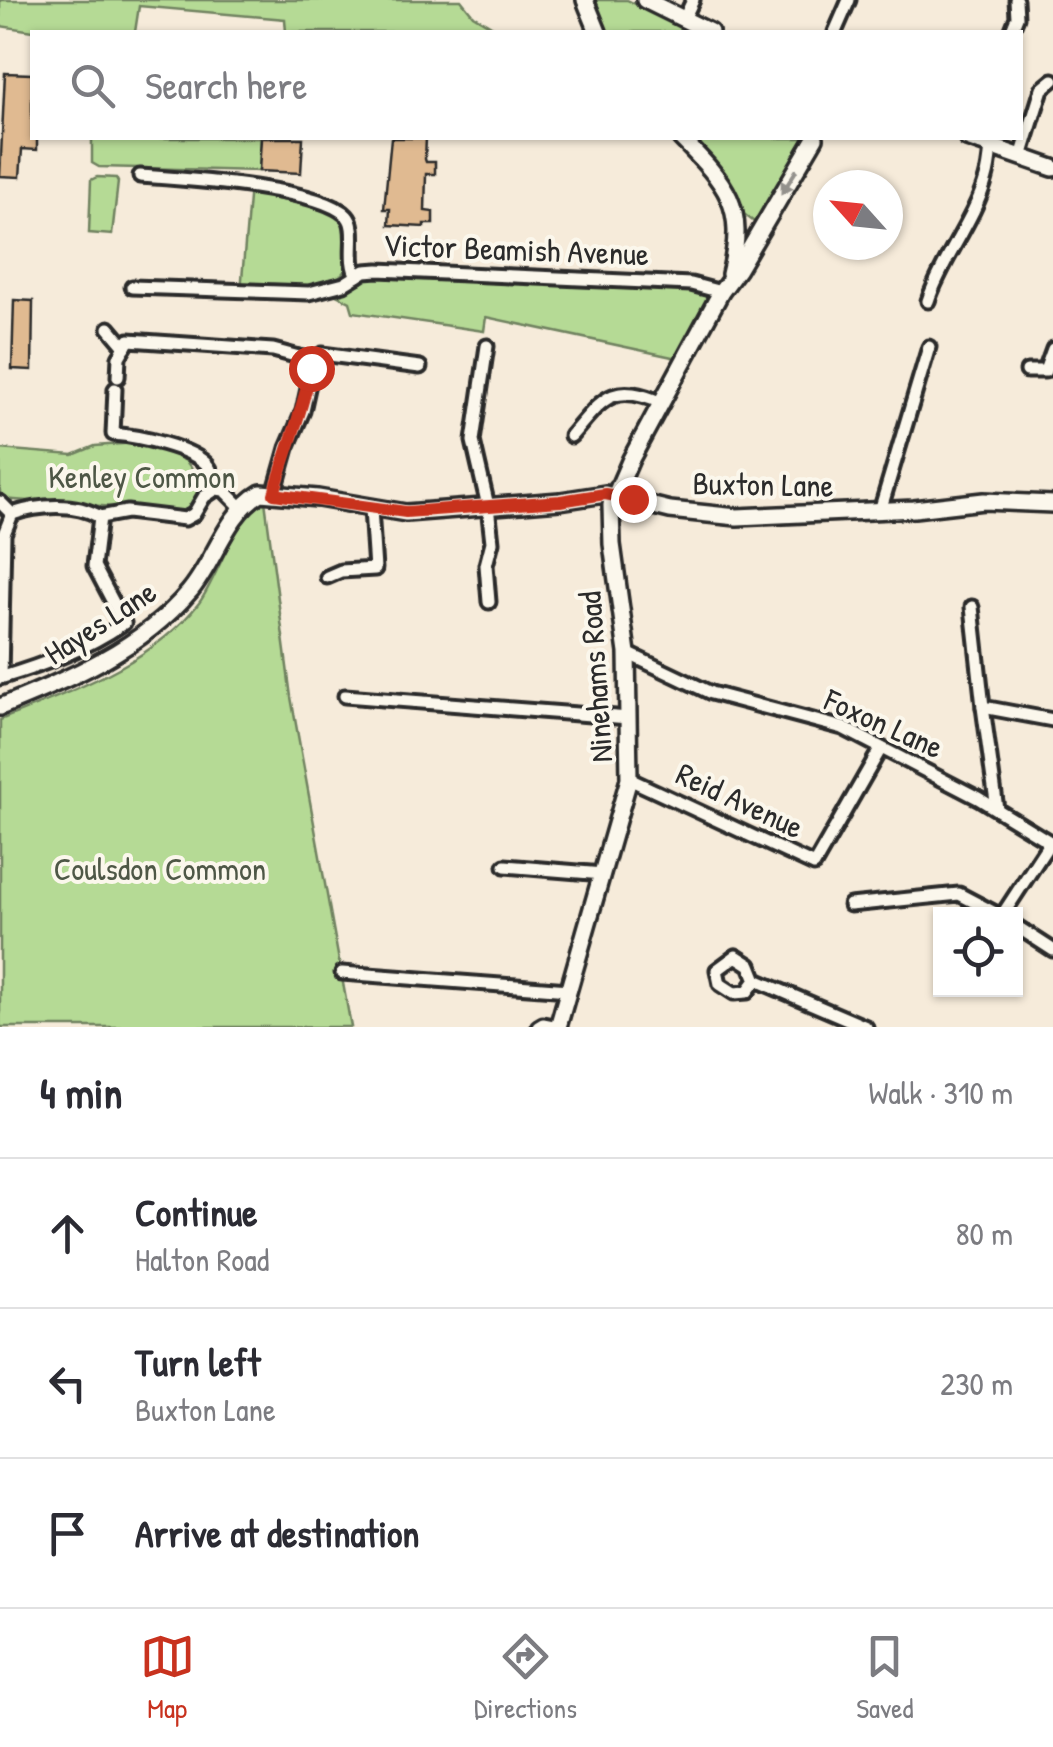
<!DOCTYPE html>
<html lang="en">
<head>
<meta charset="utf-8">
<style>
	:root { --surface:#fff; --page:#f7f7f7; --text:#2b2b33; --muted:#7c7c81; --line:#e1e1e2; --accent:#c8321e }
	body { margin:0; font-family:"Patrick Hand",sans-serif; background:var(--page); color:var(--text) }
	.controls { position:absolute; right:30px; bottom:30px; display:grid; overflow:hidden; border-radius:0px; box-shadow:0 2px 8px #0004 }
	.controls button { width:90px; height:90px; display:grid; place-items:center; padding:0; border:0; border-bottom:2px solid var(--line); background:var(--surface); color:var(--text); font:50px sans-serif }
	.compass { position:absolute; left:813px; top:170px; width:90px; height:90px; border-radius:50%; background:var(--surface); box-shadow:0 2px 8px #0004; rotate:297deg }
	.stop { position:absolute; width:30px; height:30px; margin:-22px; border:8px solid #c8321e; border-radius:50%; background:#fff }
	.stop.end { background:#c8321e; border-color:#fff; box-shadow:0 2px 10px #0008 }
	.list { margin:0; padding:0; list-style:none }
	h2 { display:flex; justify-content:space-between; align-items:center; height:130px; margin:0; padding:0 40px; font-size:42px }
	h2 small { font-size:32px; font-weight:400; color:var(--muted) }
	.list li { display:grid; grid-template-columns:65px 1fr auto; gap:30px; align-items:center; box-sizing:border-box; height:150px; padding:0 40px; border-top:2px solid var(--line) }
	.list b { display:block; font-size:38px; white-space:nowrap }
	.list p { margin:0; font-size:32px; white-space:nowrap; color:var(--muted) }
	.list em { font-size:32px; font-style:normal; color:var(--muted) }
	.icon { flex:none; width:55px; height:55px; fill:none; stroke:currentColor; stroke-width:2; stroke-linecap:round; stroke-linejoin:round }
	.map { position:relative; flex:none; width:1053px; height:1027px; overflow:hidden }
	.search { position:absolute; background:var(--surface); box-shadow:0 2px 8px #0004; left:30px; right:30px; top:30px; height:110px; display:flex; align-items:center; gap:25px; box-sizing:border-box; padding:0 35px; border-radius:0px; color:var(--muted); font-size:38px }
	.sheet { height:580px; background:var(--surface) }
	nav { display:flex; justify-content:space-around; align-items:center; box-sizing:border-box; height:140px; border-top:2px solid var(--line); background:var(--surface); font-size:28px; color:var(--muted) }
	nav a { display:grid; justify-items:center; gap:5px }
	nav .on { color:var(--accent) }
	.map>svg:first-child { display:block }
	.green { fill:#b5da95; stroke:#708260; stroke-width:2.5 }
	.building { fill:#e0ba91; stroke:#2b2b2b; stroke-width:2.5 }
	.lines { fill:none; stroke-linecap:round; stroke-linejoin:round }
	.street-casing { stroke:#2b2b2b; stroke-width:19 }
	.secondary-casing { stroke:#2b2b2b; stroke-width:22 }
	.street { stroke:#fbf7ec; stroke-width:11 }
	.secondary { stroke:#fbf7ec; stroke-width:15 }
	.oneway { fill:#93918c }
	.route { stroke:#c8321e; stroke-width:12 }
	.labels { text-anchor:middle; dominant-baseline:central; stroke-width:8; stroke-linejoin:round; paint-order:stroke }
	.street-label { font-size:32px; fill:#2b2b2b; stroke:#fbf7ec }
	.park-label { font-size:32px; fill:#4e5746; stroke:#fbf7ec }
</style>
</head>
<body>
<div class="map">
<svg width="1053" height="1027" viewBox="0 0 1053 1027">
	<rect width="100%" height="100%" fill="#f6ebda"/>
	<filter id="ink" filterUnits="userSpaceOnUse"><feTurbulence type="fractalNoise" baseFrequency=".01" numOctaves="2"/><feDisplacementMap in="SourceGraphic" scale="20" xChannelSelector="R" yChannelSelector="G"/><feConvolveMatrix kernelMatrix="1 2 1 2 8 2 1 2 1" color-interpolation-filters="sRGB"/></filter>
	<g filter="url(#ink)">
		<g class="green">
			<path d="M0 0H461L473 15 501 32H286L285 19 139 6 135 32H40L0 26Z"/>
			<path d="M594 0H627L692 32H606Z"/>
			<path d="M92 138H261L259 171 99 167 92 163Z"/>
			<path d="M690 138H808L760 218 754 222 740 211Z"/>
			<path d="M97 177 116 178 118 182 112 235 89 233 91 180Z"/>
			<path d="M250 186 290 192 348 216 351 264 328 289 374 277H426L684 289 710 294 677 358 486 317 484 331 353 312 350 302 326 290 241 291Z"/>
			<path d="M148 442 186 461 204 485 188 512 0 499V449L73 455 95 446Z"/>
			<path d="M265 501 291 697 351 1027H0V720C69 692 152 664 199 603 218 578 236 511 265 501Z"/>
		</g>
		<g class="building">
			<path d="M5 73 32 74V138H37V150L22 149 20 177 0 176Z"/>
			<path d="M261 138H303L301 173 259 171Z"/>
			<path d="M391 138H426L425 159 426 162H435V174H426L425 211 433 212V224H424V227L389 225 390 209H384Z"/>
			<path d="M14 300 33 301 32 370 12 369Z"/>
		</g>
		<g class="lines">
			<defs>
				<g id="street">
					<path d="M684 19 693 0"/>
					<path d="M835 32 849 0"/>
					<path d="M1011 32 1017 17 1016 0"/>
					<path d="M1021 157 1042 89 1053 80"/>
					<path d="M140 176C182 179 320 187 347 216 359 229 346 258 357 276"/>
					<path d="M132 287 309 293 344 284 365 271 378 270 691 284 721 292"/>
					<path d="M928 301C941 261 975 219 986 178 989 168 990 157 991 147"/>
					<path d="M109 328 125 347"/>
					<path d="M487 346 473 441 488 506 492 542 486 565 489 602"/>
					<path d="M1027 371H1045L1053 349"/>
					<path d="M118 377 119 357 129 340 273 350 314 361"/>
					<path d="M115 389 113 434C136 436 193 447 208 466 213 472 214 481 216 489"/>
					<path d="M571 436C603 399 611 381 662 403"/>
					<path d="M274 494 287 448 303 411 314 361 322 354 420 367"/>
					<path d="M0 502 12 514C38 505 76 502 100 517L127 512 185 519 194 514 204 497 216 489 224 490 242 508"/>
					<path d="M880 511 929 347"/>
					<path d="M327 577 341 571 375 569 371 509"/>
					<path d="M972 607 983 707 1053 720"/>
					<path d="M627 653 711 693 843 728 978 798 1053 844"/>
					<path d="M1 677 4 534 12 514"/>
					<path d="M0 678C46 664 84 650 124 623L94 566 100 517"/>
					<path d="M345 696 629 718"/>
					<path d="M983 707 997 809"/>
					<path d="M629 779 814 865 881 748"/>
					<path d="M505 866 603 874"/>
					<path d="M850 905 959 894 997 914"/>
					<path d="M1003 914 1050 842"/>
					<path d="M1016 926 1053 950"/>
					<path d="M342 973 569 990"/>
					<path d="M756 980 747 992 734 993 720 984 717 970 736 956 750 965 756 980 866 1027"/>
					<path d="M538 1027 543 1024 558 1027"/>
				</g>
				<g id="secondary">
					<path d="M585 0 598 32"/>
					<path d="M645 0 710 32"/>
					<path d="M681 138C727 185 747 206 730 274"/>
					<path d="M967 138 1053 168"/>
					<path d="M0 707C68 679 140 650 189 592 215 562 225 514 261 493L318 498 406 513 560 501 605 494 670 510 737 517 914 509 984 501 1053 504"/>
					<path d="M558 1027 629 779 627 653 612 544 611 505 631 459 721 292 738 269 815 138"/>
				</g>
			</defs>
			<use href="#street" class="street-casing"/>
			<use href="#secondary" class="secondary-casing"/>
			<use href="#street" class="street"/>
			<use href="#secondary" class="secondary"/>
		</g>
		<defs><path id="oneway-solid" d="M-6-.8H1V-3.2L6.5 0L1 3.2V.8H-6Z" transform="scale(2.5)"/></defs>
		<use class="oneway" href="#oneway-solid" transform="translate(789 182) rotate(122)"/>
	</g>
	<g class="lines" filter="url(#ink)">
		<path class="route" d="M311 368C303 411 286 451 274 494L406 512 560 501 605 494 633 499"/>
	</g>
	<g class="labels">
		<g class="street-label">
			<text transform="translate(516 249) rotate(2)">Victor Beamish Avenue</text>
			<text transform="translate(763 484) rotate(1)">Buxton Lane</text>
			<text transform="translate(100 622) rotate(-33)">Hayes Lane</text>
			<text transform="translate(595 677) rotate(-94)">Ninehams Road</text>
			<text transform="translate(884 723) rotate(24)">Foxon Lane</text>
			<text transform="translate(740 800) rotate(25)">Reid Avenue</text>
		</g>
		<g class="park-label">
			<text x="142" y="476">Kenley Common</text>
			<text x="160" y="868">Coulsdon Common</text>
		</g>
	</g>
</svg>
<div class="controls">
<button><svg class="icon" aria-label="locate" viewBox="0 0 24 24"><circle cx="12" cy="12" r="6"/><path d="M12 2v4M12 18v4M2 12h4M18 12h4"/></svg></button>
</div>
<svg class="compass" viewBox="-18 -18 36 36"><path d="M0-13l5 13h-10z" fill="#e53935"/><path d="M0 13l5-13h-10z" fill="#7c7c81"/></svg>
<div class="stop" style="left:311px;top:368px"></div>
<div class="stop end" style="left:633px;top:499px"></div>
<div class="search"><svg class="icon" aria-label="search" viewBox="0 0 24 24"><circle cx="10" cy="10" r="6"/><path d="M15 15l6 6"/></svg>Search here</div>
</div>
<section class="sheet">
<h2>4 min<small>Walk · 310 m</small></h2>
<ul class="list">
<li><svg class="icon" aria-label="ahead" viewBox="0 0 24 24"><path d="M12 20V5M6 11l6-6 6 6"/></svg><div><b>Continue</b><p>Halton Road</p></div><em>80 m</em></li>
<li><svg class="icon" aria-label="left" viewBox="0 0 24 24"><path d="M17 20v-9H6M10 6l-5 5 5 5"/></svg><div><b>Turn left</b><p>Buxton Lane</p></div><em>230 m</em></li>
<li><svg class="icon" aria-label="arrive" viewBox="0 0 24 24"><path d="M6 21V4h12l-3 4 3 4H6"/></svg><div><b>Arrive at destination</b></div></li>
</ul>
</section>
<nav>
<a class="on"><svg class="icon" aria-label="map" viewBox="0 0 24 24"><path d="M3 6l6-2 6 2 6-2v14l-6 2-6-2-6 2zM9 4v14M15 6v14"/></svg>Map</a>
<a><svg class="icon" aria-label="directions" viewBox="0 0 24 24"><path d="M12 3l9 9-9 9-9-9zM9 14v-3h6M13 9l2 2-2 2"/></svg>Directions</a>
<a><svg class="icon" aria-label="saved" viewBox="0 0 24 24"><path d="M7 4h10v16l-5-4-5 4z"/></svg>Saved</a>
</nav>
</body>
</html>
